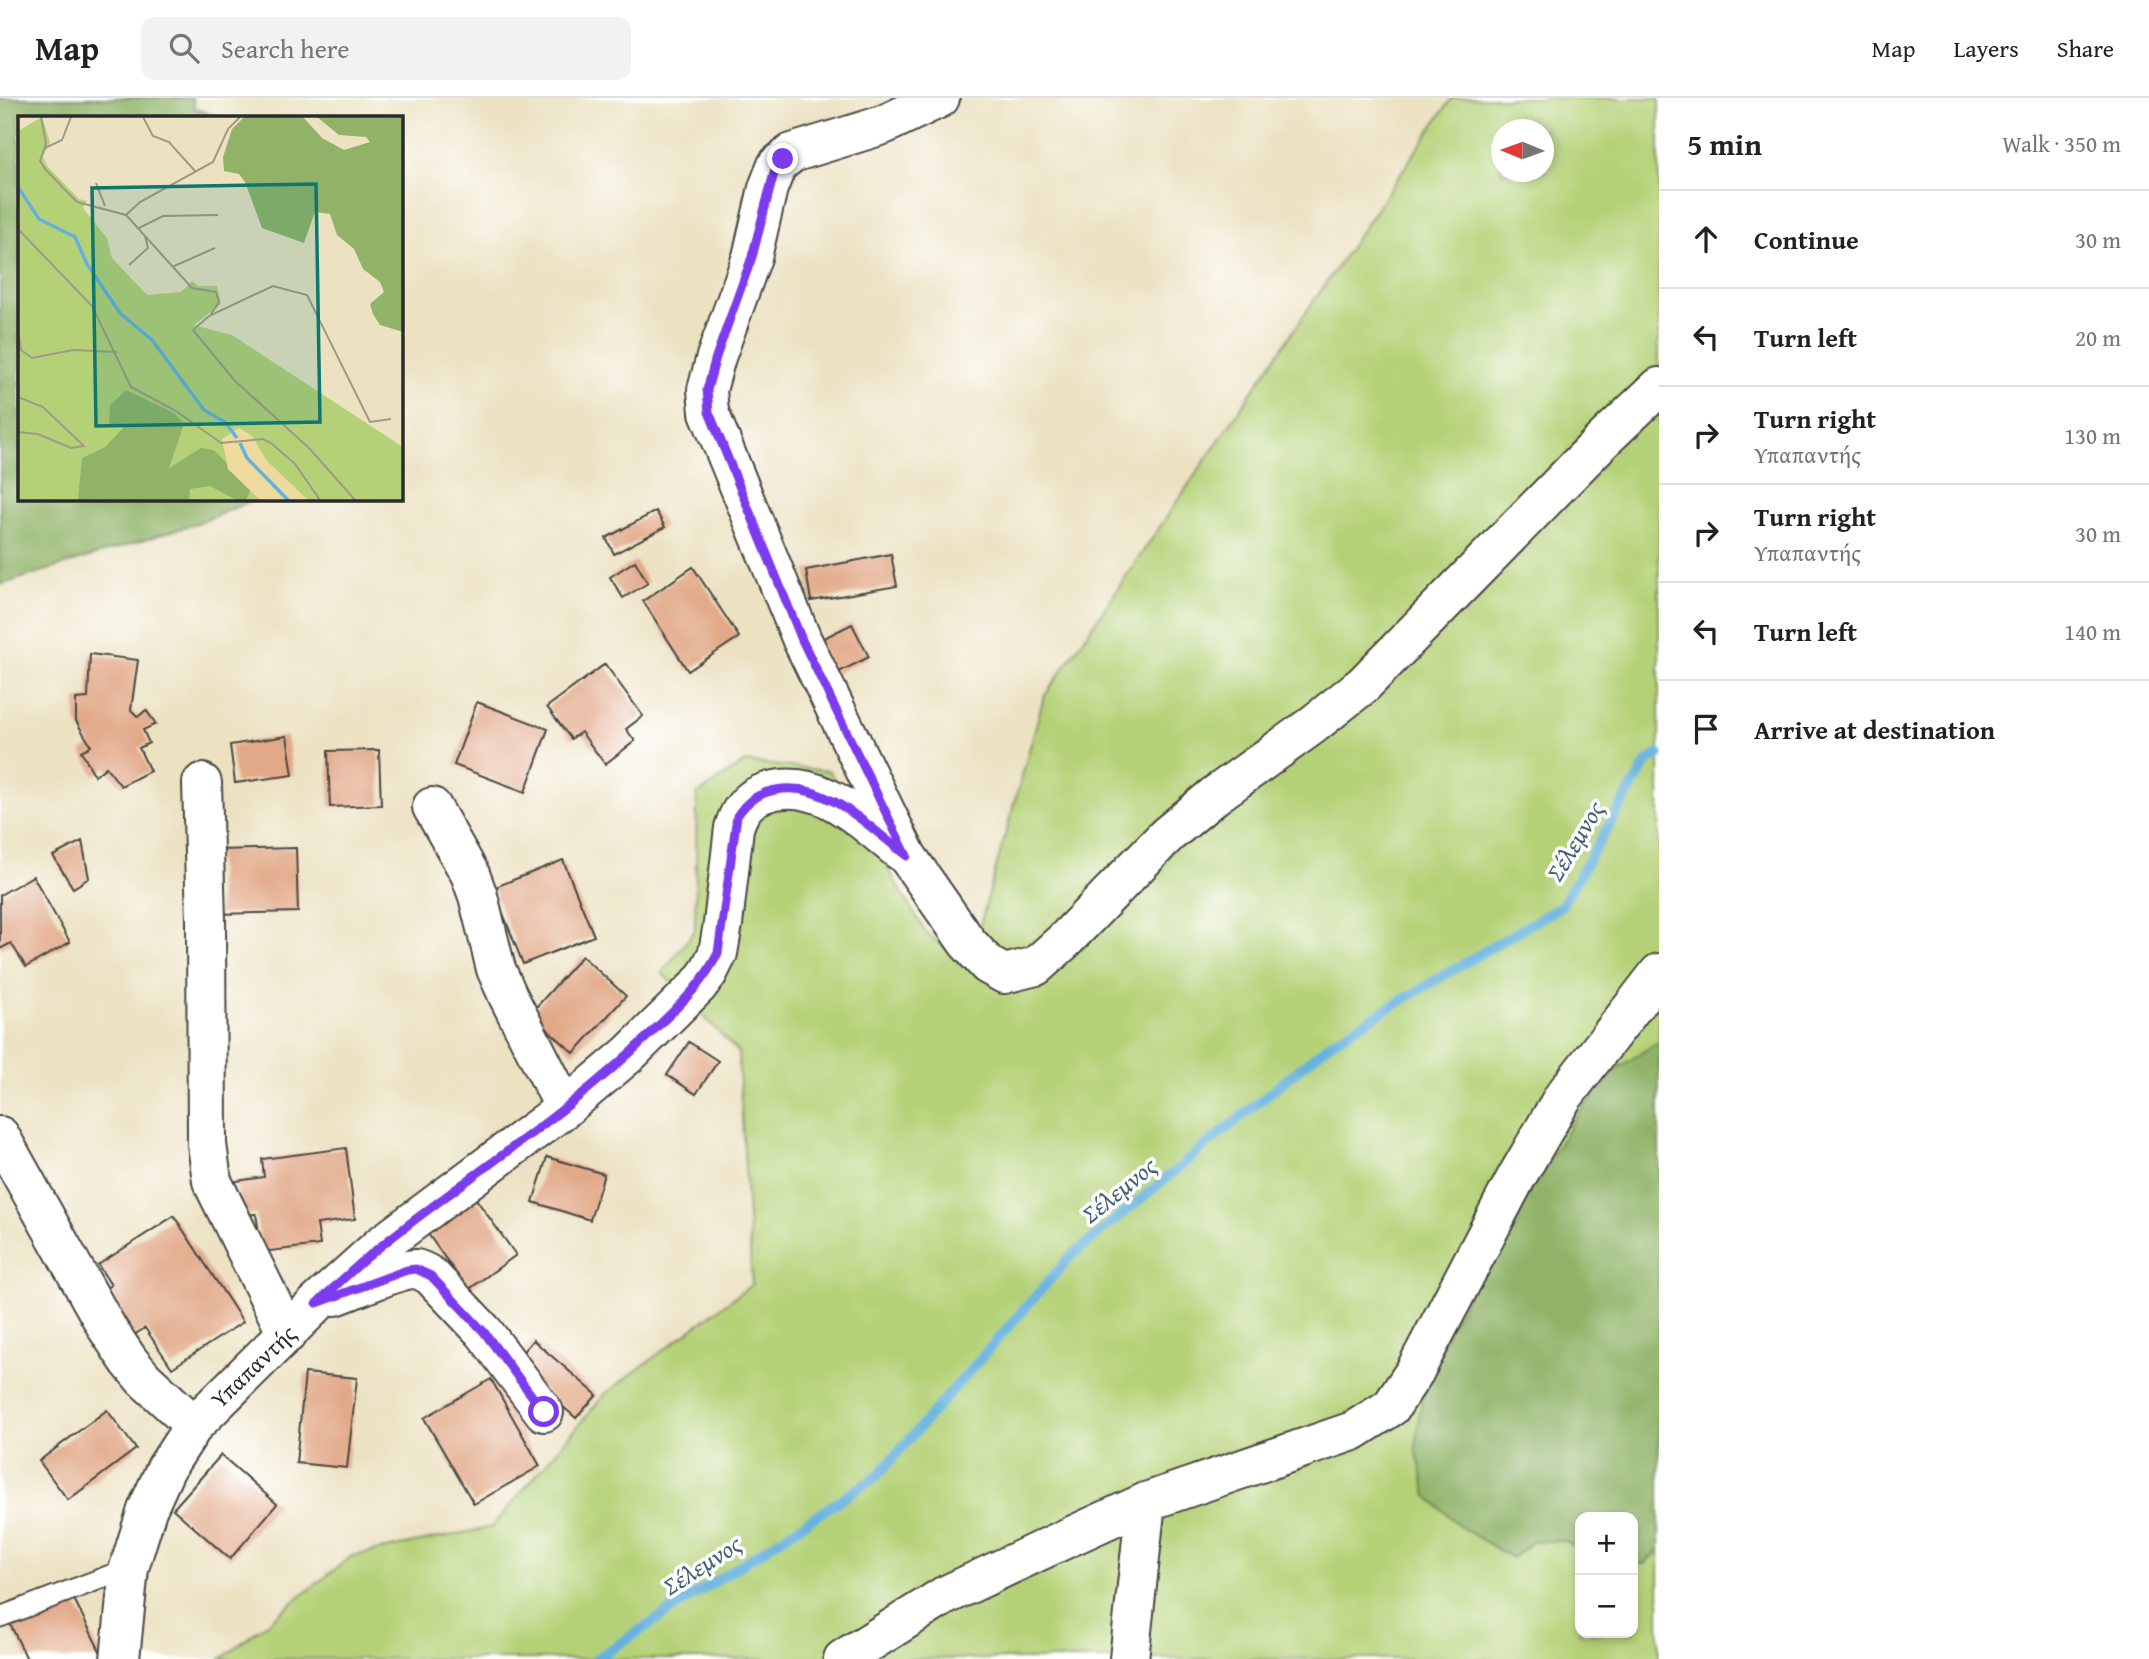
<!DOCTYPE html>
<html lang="en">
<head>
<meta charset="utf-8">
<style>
	:root { --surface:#fff; --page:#f2f2f2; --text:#202124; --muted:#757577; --line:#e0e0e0 }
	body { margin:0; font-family:"Gentium Book Plus",serif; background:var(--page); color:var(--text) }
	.controls { position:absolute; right:21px; bottom:21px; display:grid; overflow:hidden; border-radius:14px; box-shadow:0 4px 10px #0003 }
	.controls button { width:63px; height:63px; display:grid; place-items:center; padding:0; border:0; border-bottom:2px solid var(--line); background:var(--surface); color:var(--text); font:35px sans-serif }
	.compass { position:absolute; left:1491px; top:21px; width:63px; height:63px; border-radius:50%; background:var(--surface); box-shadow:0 4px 10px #0003; rotate:271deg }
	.stop { position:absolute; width:21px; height:21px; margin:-16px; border:5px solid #7c3aed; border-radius:50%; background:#fff }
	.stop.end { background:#7c3aed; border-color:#fff; box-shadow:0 2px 7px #0008 }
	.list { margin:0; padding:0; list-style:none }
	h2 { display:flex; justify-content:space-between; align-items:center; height:91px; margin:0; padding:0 28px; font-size:30px }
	h2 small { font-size:23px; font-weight:400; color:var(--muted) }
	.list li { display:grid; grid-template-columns:46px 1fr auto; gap:21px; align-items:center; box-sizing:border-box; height:98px; padding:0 28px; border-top:2px solid var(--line) }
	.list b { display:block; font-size:26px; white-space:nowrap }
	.list p { margin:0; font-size:23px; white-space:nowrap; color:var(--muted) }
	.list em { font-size:23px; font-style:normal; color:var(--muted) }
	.icon { flex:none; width:38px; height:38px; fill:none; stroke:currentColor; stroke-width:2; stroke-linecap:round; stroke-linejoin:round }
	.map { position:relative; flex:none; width:1659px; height:1561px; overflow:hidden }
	header { display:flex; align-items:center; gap:42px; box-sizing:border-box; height:98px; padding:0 35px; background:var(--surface); border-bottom:2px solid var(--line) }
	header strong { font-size:33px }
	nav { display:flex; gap:38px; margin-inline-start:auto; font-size:24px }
	.search { width:490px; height:63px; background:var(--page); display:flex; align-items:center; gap:18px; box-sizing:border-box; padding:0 24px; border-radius:14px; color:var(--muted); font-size:26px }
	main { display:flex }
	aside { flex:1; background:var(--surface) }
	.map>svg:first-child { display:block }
	.green { fill:#b5d177; stroke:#707e51; stroke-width:2; fill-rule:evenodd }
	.forest { fill:#90b368; stroke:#5e6f4a; stroke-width:2 }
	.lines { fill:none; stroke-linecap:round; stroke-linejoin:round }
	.stream { stroke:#65b1de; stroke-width:10 }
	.building { fill:#e2a988 }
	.service-casing { stroke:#484642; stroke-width:23 }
	.minor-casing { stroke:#484642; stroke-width:42 }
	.service { stroke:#fff; stroke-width:19 }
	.minor { stroke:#fff; stroke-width:38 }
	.route { stroke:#7c3aed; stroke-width:9 }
	.labels { text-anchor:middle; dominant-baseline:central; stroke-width:7; stroke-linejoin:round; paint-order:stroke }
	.street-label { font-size:23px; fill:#2b2b2b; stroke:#fff }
	.water-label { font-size:24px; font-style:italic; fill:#426173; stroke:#fff }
	.inset-river { fill:none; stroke:#65b1de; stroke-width:3.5 }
	.inset-road { fill:none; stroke:#9f9986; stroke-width:2 }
	.view { fill:#0f766e; fill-opacity:0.15; stroke:#0f766e; stroke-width:3.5 }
	.inset-edge { fill:none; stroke:#2b2b2b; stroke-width:3.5 }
</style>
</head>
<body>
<header>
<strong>Map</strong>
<div class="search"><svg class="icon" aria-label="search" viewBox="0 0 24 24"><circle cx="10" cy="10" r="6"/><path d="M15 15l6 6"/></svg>Search here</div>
<nav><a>Map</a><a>Layers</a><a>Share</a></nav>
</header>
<main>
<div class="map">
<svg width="1659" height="1561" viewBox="0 0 1659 1561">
	<rect width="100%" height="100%" fill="#fff"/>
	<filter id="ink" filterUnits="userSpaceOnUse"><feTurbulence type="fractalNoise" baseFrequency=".0143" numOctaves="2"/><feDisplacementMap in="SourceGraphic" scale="14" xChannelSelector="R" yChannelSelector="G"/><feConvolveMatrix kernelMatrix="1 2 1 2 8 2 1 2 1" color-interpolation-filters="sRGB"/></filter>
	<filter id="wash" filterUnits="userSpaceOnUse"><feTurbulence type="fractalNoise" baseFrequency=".00686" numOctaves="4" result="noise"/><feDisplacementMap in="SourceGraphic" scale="28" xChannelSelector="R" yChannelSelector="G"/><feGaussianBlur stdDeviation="1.57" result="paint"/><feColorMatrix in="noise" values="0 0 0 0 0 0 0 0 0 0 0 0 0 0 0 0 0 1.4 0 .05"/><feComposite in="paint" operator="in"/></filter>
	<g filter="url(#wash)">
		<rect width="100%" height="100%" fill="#ece2c2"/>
		<path class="green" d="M1452 0H1659V1561H221L352 1458 492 1429 605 1296 752 1186 738 954 662 875 695 832 697 697 745 664 829 673 925 833 968 870 1044 599ZM1502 32H1544V74H1502ZM1580 1419H1633V1535H1580Z"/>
		<g class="forest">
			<path d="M0 0H193L194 10 218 19H19V401H255L204 423 0 487Z"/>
			<path d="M1656 945H1659V1452L1645 1466H1633V1419H1580V1452L1565 1443H1533L1512 1460 1462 1430 1427 1398 1416 1350 1422 1297 1449 1230 1495 1148 1579 1014 1617 971Z"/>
		</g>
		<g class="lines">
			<path class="stream" d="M596 1561 877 1378 1069 1160 1333 943 1561 808 1647 664 1659 656"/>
		</g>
		<g id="blocks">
			<g class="building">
				<path d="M656 413 665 429 614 456 606 440Z"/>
				<path d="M891 456 897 488 811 503 806 472Z"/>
				<path d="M635 463 648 485 623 500 610 479Z"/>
				<path d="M693 469 739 539 688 573 643 503Z"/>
				<path d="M852 526 869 559 835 576 818 543Z"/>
				<path d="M90 556 138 562 131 612 138 619 146 612 156 626 143 632 149 645 139 650 150 673 121 688 106 669 95 678 81 653 91 648 76 623V601L88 600Z"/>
				<path d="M605 566 643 618 626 631 635 643 605 666 581 634 571 641 547 609Z"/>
				<path d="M477 604 548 631 525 694 454 667Z"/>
				<path d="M287 638 293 677 235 685 230 647Z"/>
				<path d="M379 652 381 707 330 709 328 653Z"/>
				<path d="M82 743 89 780 73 790 53 758Z"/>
				<path d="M296 750 298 814 219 816 218 752Z"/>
				<path d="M563 762 594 838 523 866 493 790Z"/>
				<path d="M33 778 70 844 26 869 11 845 0 851V797Z"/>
				<path d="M582 858 626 898 574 955 530 916Z"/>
				<path d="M689 944 718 963 696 996 667 977Z"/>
				<path d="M346 1050 355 1121 317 1126 320 1147 262 1154 256 1116 240 1117 236 1083 264 1079 262 1061Z"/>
				<path d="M547 1059 604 1076 590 1122 533 1104Z"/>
				<path d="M476 1101 516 1157 468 1192 428 1136Z"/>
				<path d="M174 1118 243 1224 172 1270 145 1230 129 1240 100 1194 111 1187 98 1167Z"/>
				<path d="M533 1242 597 1297 576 1320 513 1265Z"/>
				<path d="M305 1275 357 1280 347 1370 296 1365Z"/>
				<path d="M491 1281 540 1368 474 1406 424 1320Z"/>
				<path d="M107 1312 136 1351 68 1402 39 1363Z"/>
				<path d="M221 1357 277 1406 230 1461 173 1411Z"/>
				<path d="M71 1495 104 1561H27L10 1526Z"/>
			</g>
		</g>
	</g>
	<g filter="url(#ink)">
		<use href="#blocks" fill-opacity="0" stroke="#484642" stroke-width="2"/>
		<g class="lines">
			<defs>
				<path id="service" d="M0 1519 129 1470"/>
				<g id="minor">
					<path d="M940 0 883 27 792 55 777 67 768 90 752 159 716 259 707 292 709 314 802 542 907 758 967 844 988 867 1004 876 1036 868 1065 842 1167 737 1214 698 1310 629 1363 587 1603 342 1659 289"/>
					<path d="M202 685 206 822 207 1046 212 1083 287 1236"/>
					<path d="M432 709 470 776 478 798 496 871 508 898 565 1010"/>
					<path d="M0 1038 107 1230 129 1263 144 1281 194 1327"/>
					<path d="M335 1198C353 1192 400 1170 416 1171 421 1172 426 1175 431 1178L484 1234 544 1314"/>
					<path d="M120 1561 129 1470 147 1412 166 1370 194 1327 317 1205 380 1148 565 1010 629 956 698 888 708 875 718 855 723 826 734 730C739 713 747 701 764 695 818 676 861 722 900 753"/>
					<path d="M843 1561 944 1498 1065 1441 1146 1404 1353 1333 1391 1309 1415 1273 1516 1080 1563 999 1659 875"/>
					<path d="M1129 1561 1146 1404"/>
				</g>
			</defs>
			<use href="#service" class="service-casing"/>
			<use href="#minor" class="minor-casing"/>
			<use href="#service" class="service"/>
			<use href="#minor" class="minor"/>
		</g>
	</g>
	<g class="lines" filter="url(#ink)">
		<path class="route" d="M544 1314 484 1234 431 1178 416 1171 407 1172 317 1205C338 1186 359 1165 381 1148 470 1077 568 1016 650 936 676 910 702 888 718 855L737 718C747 703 758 695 776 692 826 682 870 730 907 758L802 542 709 314 707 292 716 259 752 159 774 75 783 61"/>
	</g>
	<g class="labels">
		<g class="street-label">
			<text transform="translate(253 1268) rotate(-44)">Υπαπαντής</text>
		</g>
		<g class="water-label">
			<text transform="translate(1575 743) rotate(-59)">Σέλεμνος</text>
			<text transform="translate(1119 1092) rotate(-39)">Σέλεμνος</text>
			<text transform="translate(702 1467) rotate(-33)">Σέλεμνος</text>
		</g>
	</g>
	<g transform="translate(18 18)">
		<rect width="385" height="385" fill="#ece2c2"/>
		<path d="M24 1 32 26 25 41 29 50 61 83 69 85 65 92 89 122 94 142 129 179 163 176 174 165 180 170H199L203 188 176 209 214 219 385 331V384H0V15Z" fill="#b5d177"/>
		<path d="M226 1H285L304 22 326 34 352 26 348 21 321 19 299 1H385V216L362 209 355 198 352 188 366 176 362 166 345 153 336 133 319 119 312 98 297 96 286 127 244 112 227 66 221 58 206 55 205 41 214 13ZM108 274 156 297 166 308 151 352 183 332 196 334 233 373 228 384H218L192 370 172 373 171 384H60L64 342 87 331 106 311 91 308 92 289Z" fill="#90b368"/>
		<path d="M221 312 234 320 249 345 290 384H242L210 353 204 323Z" fill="#eeda9e"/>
		<path class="inset-river" d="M0 71 21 103 57 121 69 148 102 197 134 224 186 294 207 306 219 322M222 327 229 342 270 384"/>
		<path class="inset-road" d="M23 1 28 27 22 45 28 54 59 86 108 99 174 172 198 176 201 186 193 198M125 1 135 20 151 26 177 55M27 32 44 24 53 1M78 67 87 90M108 99 122 86 195 46 210 13 222 1M121 112 145 100 200 99M0 113 74 190 113 271 158 295 203 327 245 323 253 327 277 348 302 384M111 149 130 132 127 120M154 151 197 132M0 212 3 234 14 242 55 234 99 236M0 281 25 291 66 330 53 332 20 318 0 316M337 384 291 332 217 265 175 214 191 200 255 170 289 179 352 306 373 303"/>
		<path class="view" d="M298 68 302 306 78 310 74 72Z"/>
		<rect width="385" height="385" class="inset-edge"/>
	</g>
</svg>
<div class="controls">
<button>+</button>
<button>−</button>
</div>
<svg class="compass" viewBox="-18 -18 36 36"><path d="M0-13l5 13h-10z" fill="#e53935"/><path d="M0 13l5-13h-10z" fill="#757577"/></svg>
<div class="stop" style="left:544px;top:1314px"></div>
<div class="stop end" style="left:783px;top:61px"></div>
</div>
<aside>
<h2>5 min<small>Walk · 350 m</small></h2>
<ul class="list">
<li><svg class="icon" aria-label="ahead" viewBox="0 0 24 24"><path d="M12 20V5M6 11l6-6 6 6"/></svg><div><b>Continue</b></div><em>30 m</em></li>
<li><svg class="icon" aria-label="left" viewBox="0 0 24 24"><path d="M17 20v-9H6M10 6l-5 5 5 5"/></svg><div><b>Turn left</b></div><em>20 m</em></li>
<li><svg class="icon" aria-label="right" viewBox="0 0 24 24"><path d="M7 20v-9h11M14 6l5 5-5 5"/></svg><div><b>Turn right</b><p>Υπαπαντής</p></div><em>130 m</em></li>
<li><svg class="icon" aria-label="right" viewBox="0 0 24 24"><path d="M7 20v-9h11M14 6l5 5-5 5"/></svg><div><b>Turn right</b><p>Υπαπαντής</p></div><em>30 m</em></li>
<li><svg class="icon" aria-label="left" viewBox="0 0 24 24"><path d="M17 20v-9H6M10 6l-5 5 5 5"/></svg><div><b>Turn left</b></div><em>140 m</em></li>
<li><svg class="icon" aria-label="arrive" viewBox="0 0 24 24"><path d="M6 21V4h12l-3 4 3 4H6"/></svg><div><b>Arrive at destination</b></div></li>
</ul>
</aside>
</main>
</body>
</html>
